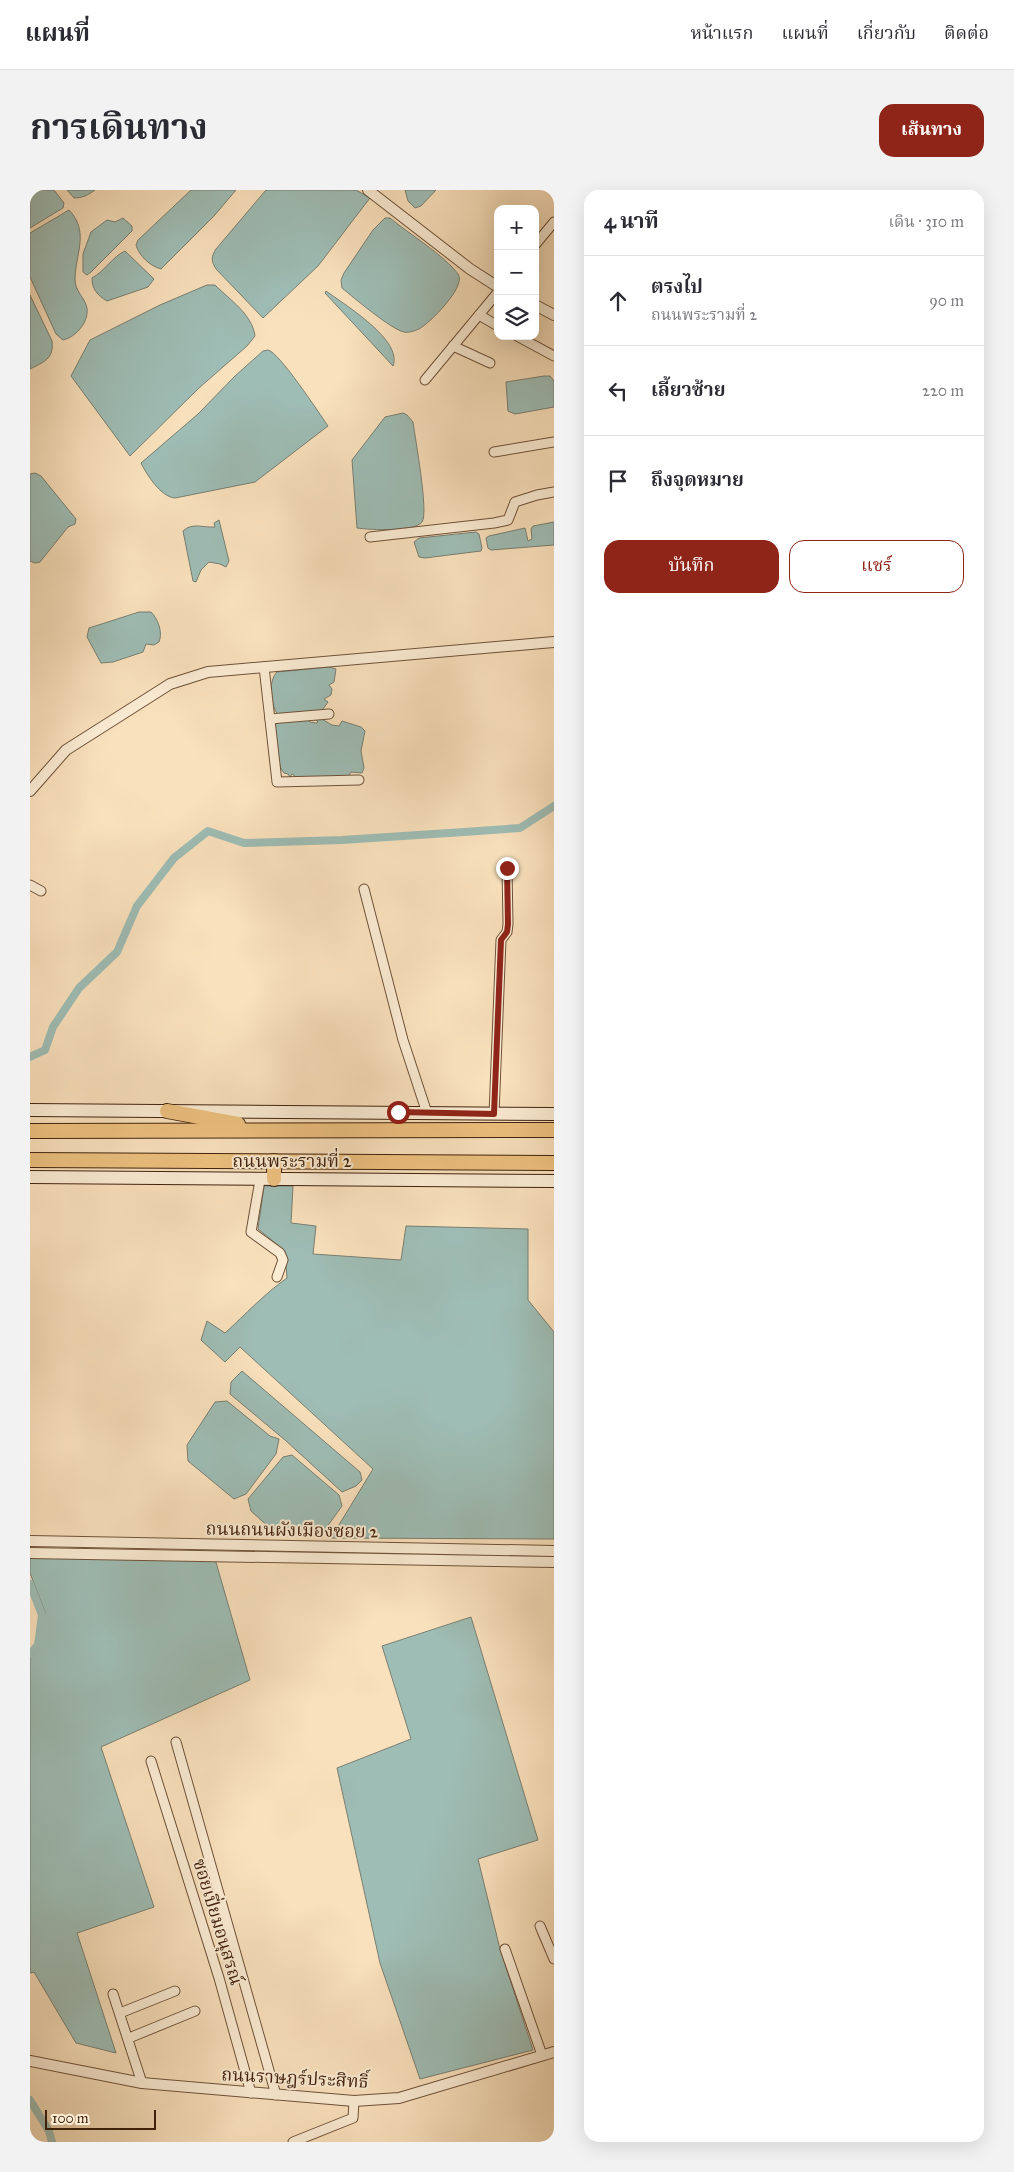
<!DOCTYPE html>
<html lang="th">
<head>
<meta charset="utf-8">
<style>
	:root { --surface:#fff; --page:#f2f2f3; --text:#2b2b33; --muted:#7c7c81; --line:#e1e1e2; --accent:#8f2418 }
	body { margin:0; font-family:"IM FELL Great Primer","Noto Serif Thai",serif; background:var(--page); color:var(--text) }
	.controls { position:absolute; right:15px; top:15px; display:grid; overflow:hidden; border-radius:10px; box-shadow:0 5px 20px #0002 }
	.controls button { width:45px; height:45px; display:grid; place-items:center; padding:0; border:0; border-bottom:1px solid var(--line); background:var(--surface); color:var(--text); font:25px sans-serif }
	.scale { position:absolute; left:15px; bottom:12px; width:111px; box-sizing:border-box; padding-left:5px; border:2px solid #41220d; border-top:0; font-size:14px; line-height:18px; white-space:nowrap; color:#41220d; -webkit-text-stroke:4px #fbecd4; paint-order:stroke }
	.stop { position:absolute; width:15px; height:15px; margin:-11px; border:4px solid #8f2418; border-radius:50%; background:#fff }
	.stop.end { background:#8f2418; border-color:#fff; box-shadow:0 1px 5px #0008 }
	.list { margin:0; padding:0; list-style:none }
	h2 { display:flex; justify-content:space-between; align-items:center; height:65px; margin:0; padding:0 20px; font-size:21px }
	h2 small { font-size:16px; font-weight:400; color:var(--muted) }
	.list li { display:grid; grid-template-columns:32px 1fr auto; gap:15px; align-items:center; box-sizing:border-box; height:90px; padding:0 20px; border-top:1px solid var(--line) }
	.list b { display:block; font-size:19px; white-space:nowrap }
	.list p { margin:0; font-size:16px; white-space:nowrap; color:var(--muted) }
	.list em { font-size:16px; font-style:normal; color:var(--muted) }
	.actions { display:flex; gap:10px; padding:15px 20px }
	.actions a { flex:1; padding:11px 0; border:1px solid var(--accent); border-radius:15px; text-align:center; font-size:18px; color:var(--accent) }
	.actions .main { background:var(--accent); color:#fff }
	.icon { flex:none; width:28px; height:28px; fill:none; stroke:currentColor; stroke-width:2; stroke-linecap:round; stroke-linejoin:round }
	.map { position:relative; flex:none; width:524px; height:1952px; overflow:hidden; border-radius:15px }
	header { display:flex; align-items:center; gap:30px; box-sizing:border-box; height:70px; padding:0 25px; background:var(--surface); border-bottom:1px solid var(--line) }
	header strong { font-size:24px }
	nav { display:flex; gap:28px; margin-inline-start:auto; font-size:18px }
	.intro { display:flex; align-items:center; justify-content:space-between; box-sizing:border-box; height:120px; padding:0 30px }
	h1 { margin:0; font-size:35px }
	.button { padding:12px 22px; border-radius:15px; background:var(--accent); color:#fff; font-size:18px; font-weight:700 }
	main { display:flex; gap:30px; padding:0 30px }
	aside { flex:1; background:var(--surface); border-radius:15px; box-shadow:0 5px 20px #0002 }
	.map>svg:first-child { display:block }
	.water { fill:#9ebdb5; stroke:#797f72 }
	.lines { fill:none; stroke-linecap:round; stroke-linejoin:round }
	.canal { stroke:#9ebdb5; stroke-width:8 }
	.minor-casing { stroke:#6f5239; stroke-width:11 }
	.tertiary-casing { stroke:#6f5239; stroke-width:12 }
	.secondary-casing { stroke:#41220d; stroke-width:14 }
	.trunk-casing { stroke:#41220d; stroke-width:16 }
	.minor { stroke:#fbecd4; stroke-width:9 }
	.tertiary { stroke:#fbecd4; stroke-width:10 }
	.secondary { stroke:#fbecd4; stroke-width:12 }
	.trunk { stroke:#ecc07e; stroke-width:14 }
	.route { stroke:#8f2418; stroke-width:6 }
	.labels { text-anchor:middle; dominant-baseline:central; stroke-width:4; stroke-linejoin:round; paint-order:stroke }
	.street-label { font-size:18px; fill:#41220d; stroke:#fbecd4 }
</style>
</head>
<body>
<header>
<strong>แผนที่</strong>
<nav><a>หน้าแรก</a><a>แผนที่</a><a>เกี่ยวกับ</a><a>ติดต่อ</a></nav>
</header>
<div class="intro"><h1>การเดินทาง</h1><a class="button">เส้นทาง</a></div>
<main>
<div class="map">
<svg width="524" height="1952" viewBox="0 0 524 1952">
	<rect width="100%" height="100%" fill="#f9e1bd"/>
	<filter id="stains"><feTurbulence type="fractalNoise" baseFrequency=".004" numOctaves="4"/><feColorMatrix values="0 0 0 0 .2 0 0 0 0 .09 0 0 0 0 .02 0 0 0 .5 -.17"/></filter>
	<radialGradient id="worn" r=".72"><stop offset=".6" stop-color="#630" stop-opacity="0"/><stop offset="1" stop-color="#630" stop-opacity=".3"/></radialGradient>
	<g class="water">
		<path d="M0 0H24L34 13 33 18 0 38Z"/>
		<path d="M37 0H65C58 5 53 8 44 8Z"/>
		<path d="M161 0H206L184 26 131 79C120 76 109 66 106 55L108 50Z"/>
		<path d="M236 0H326L340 8 288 76 233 128 186 79C181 71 181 67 186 59Z"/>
		<path d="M375 0H406L391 16 385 18 378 11Z"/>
		<path d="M39 20C60 42 45 64 45 90 45 101 55 108 57 118 59 132 46 147 33 150L26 144 0 87V43Z"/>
		<path d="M93 28 102 36V41L61 82 57 85 53 82V64L61 42 77 30 85 32Z"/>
		<path d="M355 28H360C378 43 415 66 428 84 437 96 400 133 389 139 384 141 379 143 374 142 362 140 323 107 312 98L311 90 314 83 343 40Z"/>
		<path d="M95 61 124 89 118 97 77 111C67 105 62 99 62 88 75 81 82 67 95 61Z"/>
		<path d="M177 95H185C200 110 222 124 225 146L217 156 169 198 100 266 41 186 60 150 130 115Z"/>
		<path d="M296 101C315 115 373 150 363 176L295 103Z"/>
		<path d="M0 105 22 151C24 169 14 172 0 179Z"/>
		<path d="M238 160C249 162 289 223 298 236L225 292 145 308C131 307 117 285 111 273L168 224 205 186 233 161Z"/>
		<path d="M514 186H520L524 191V217L485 224 478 221 476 192Z"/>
		<path d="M373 223 377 225 383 232C385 247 399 324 392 332 384 342 340 340 327 338L322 270 355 227Z"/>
		<path d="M5 283 11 286 46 329 45 334 38 337 10 372 5 373 0 371V284Z"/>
		<path d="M189 330 199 371 196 377 190 374 179 372 171 380 166 392 163 391 153 341C162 332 174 338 185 337L184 333Z"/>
		<path d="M524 332V355L461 360 458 358 456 348 459 346 495 338 498 351 502 349 501 339 503 336Z"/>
		<path d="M446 342 449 344 452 358 451 361 395 368 389 367 384 352 389 348Z"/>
		<path d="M109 422H121C128 429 133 442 129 452L124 455 116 454 113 462 83 472 71 473 57 447 59 438Z"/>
		<path d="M299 477 306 479 304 492 299 495 302 499 301 505 294 509 298 512 291 522 248 525C240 514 238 491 247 482Z"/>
		<path d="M276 528 280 532 286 533 288 532 285 529 290 528 302 535 309 536 312 531 331 537 335 541 331 561 334 578 332 583 321 582 318 587H266L262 584 260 587 258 584 254 583 250 577 243 537C249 528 266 529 276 528Z"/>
		<path d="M234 996H263L261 1033 286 1036 283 1064 371 1070 376 1036 498 1039V1110L524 1142V1349L301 1348 343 1279 210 1157 195 1172 171 1150 177 1131 195 1143C216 1124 234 1104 257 1088L255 1061 228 1039Z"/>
		<path d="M212 1181 330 1282 332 1290 326 1296 312 1302 255 1250 200 1204 201 1192Z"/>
		<path d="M197 1211 240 1246 249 1249 246 1264 216 1304 204 1309 158 1271 157 1255 185 1212Z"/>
		<path d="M262 1265 309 1305 312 1316 294 1341 241 1339 221 1321 218 1309 253 1267Z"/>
		<path d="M0 1368 185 1369 220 1490 71 1557 124 1717 47 1743 86 1863 46 1853 4 1782 0 1783V1469L10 1458 15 1422 0 1383Z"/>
		<path d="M441 1427 508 1650 448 1669 470 1759 503 1860 390 1889 350 1773 307 1578 381 1549 352 1456Z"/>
	</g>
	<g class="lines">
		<g class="canal">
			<path d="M0 867 15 860 23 837 49 798 87 762 107 716 144 668 178 641 214 653 312 650 434 642 490 638 524 616"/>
			<path d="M0 1394 12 1425 8 1455 0 1464"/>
			<path d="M0 1910 19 1941 22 1952"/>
		</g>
		<defs>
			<g id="minor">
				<path d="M505 55 524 32"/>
				<path d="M449 125 468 136"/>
				<path d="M487 146 524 166"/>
				<path d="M423 156 460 173"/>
				<path d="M395 190 468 102"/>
				<path d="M464 262 524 252"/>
				<path d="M340 347 464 333 478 330 485 312 507 305 524 302"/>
				<path d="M234 477 247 592 329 590"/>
				<path d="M240 529 299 524"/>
				<path d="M0 695 11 701"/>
				<path d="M334 699 373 850 397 923"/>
				<path d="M464 924 471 750 477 742 478 734 477 678"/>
				<path d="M230 990 221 1042 250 1063 253 1070 247 1087"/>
				<path d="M146 1552 246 1905"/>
				<path d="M121 1571 189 1788 221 1903"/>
				<path d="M510 1736 524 1769"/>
				<path d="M475 1759 512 1865"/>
				<path d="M83 1804 112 1893"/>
				<path d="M90 1823 145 1801"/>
				<path d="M99 1848 165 1821"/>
				<path d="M263 1952 323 1928 324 1911"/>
			</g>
			<g id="tertiary">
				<path d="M338 0 440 79 468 97"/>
				<path d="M505 115 524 125"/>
				<path d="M0 601 36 560 140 494 178 482 524 452"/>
				<path d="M0 1351 524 1361"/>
				<path d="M0 1363 524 1372"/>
				<path d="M0 1871 112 1893 324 1911 369 1908 524 1862"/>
			</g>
			<g id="secondary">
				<path d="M0 920 524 924"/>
				<path d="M0 987 524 991"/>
			</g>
			<g id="trunk">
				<path d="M137 921 208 934"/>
				<path d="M0 941 524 940"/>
				<path d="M0 970 524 973"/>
				<path d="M244 989V971"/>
			</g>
		</defs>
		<use href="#minor" class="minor-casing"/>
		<use href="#tertiary" class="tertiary-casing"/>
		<use href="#secondary" class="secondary-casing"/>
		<use href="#trunk" class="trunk-casing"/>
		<use href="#minor" class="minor"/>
		<use href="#tertiary" class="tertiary"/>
		<use href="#secondary" class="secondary"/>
		<use href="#trunk" class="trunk"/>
	</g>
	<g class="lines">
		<path class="route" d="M368 922 464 924 471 750 477 742 478 734 477 678"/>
	</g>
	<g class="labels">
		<g class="street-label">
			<text x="262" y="971">ถนนพระรามที่ 2</text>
			<text transform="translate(262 1340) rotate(1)">ถนนถนนผังเมืองซอย 2</text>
			<text transform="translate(188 1732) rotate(73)">ซอยเปี่ยมอนุสรณ์</text>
			<text transform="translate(265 1888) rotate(3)">ถนนราษฎร์ประสิทธิ์</text>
		</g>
	</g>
	<rect width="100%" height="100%" filter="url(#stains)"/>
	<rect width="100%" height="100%" fill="url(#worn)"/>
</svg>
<div class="controls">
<button>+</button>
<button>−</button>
<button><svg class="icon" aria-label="layers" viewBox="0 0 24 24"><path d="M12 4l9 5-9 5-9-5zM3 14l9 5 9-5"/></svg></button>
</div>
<div class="scale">100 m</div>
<div class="stop" style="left:368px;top:922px"></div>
<div class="stop end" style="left:477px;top:678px"></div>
</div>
<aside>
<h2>4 นาที<small>เดิน · 310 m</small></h2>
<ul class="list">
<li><svg class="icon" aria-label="ahead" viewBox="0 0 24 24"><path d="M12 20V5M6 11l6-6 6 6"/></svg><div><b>ตรงไป</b><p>ถนนพระรามที่ 2</p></div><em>90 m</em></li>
<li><svg class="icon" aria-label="left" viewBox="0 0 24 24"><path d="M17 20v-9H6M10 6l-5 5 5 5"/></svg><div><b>เลี้ยวซ้าย</b></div><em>220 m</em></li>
<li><svg class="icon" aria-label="arrive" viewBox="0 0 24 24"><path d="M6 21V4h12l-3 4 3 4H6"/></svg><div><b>ถึงจุดหมาย</b></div></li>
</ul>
<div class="actions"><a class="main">บันทึก</a><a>แชร์</a></div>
</aside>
</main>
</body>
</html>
